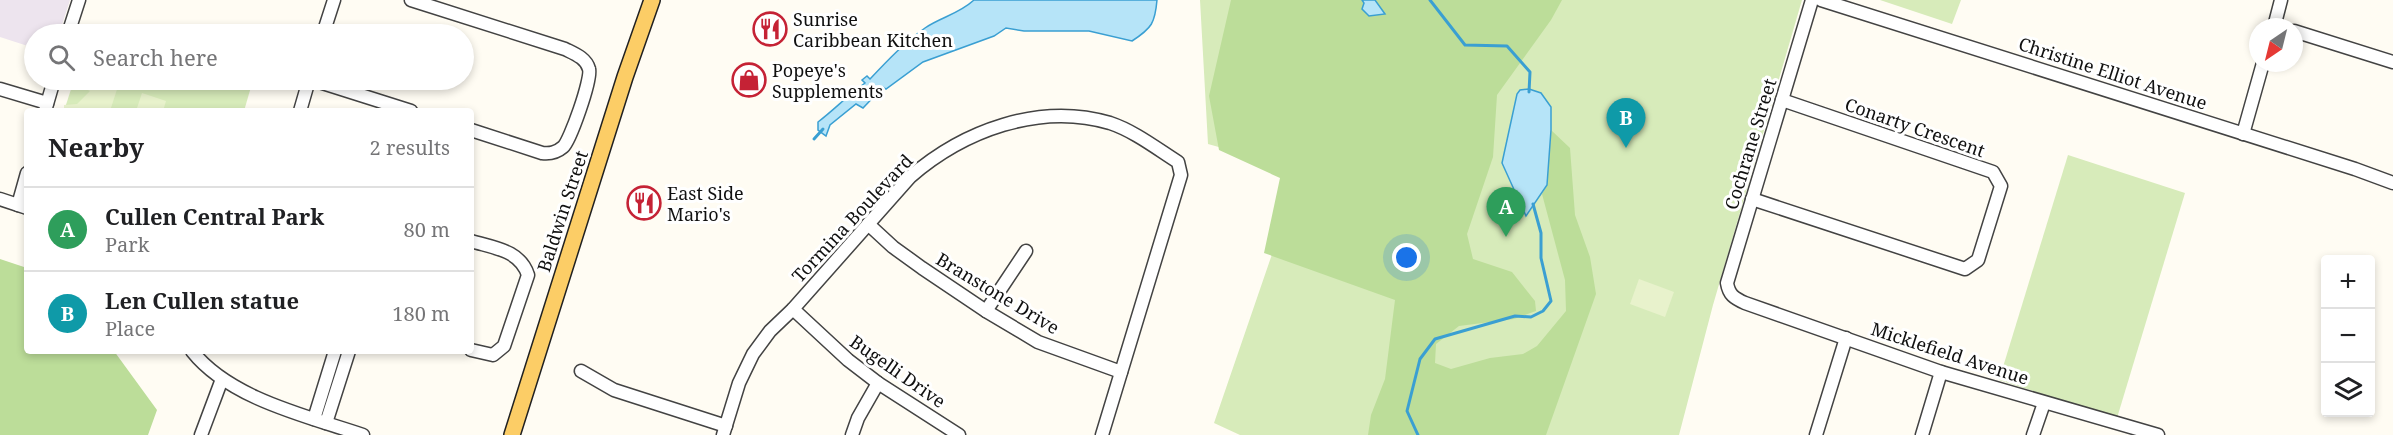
<!DOCTYPE html>
<html lang="en">
<head>
<meta charset="utf-8">
<style>
	:root { --surface:#fff; --page:#f2f2f2; --text:#202124; --muted:#757577; --line:#e0e0e0; --accent:#db2777 }
	body { margin:0; font-family:"Noto Serif",serif; background:var(--page); color:var(--text) }
	.controls { position:absolute; right:18px; bottom:18px; display:grid; overflow:hidden; border-radius:6px; box-shadow:0 3px 9px #0003 }
	.controls button { width:54px; height:54px; display:grid; place-items:center; padding:0; border:0; border-bottom:2px solid var(--line); background:var(--surface); color:var(--text); font:30px sans-serif }
	.compass { position:absolute; left:2249px; top:18px; width:54px; height:54px; border-radius:50%; background:var(--surface); box-shadow:0 3px 9px #0003; rotate:215deg }
	.you { position:absolute; left:1407px; top:258px; width:21px; height:21px; margin:-15px; border:4px solid #fff; border-radius:50%; background:#1a73e8; box-shadow:0 0 0 9px #1a73e833 }
	.badge { display:grid; place-items:center; width:39px; height:39px; border-radius:50%; background:var(--accent); color:#fff; font-size:20px; font-weight:700 }
	.pin { position:absolute; translate:-50% -50px; filter:drop-shadow(0 2px 3px #0008) }
	.pin::after { content:''; position:absolute; top:32px; width:21px; height:18px; background:inherit; clip-path:polygon(0 0,100% 0,50% 100%) }
	.list { margin:0; padding:0; list-style:none }
	h2 { display:flex; justify-content:space-between; align-items:center; height:78px; margin:0; padding:0 24px; font-size:26px }
	h2 small { font-size:20px; font-weight:400; color:var(--muted) }
	.list li { display:grid; grid-template-columns:39px 1fr auto; gap:18px; align-items:center; box-sizing:border-box; height:84px; padding:0 24px; border-top:2px solid var(--line) }
	.list b { display:block; font-size:22px; white-space:nowrap }
	.list p { margin:0; font-size:20px; white-space:nowrap; color:var(--muted) }
	.list em { font-size:20px; font-style:normal; color:var(--muted) }
	.icon { flex:none; width:33px; height:33px; fill:none; stroke:currentColor; stroke-width:2; stroke-linecap:round; stroke-linejoin:round }
	.map { position:relative; flex:none; width:2393px; height:435px; overflow:hidden }
	.search { position:absolute; background:var(--surface); box-shadow:0 3px 9px #0003; left:24px; top:24px; width:450px; height:66px; display:flex; align-items:center; gap:15px; box-sizing:border-box; padding:0 21px; border-radius:33px; color:var(--muted); font-size:22px }
	.panel { position:absolute; background:var(--surface); box-shadow:0 3px 9px #0003; left:24px; top:108px; width:450px; height:246px; border-radius:6px }
	.map>svg:first-child { display:block }
	.industrial { fill:#ede4ee }
	.green { fill:#d7ebba }
	.forest { fill:#bcdd99 }
	.pitch { fill:#e8f2cc }
	.water { fill:#b6e4f8; stroke:#3a9fd2; stroke-width:1.5 }
	.lines { fill:none; stroke-linecap:round; stroke-linejoin:round }
	.stream { stroke:#3a9fd2; stroke-width:3 }
	.minor-casing { stroke:#434343; stroke-width:15 }
	.major-casing { stroke:#212121; stroke-width:18 }
	.minor { stroke:#fff; stroke-width:12 }
	.major { stroke:#fccd66; stroke-width:15 }
	.labels { text-anchor:middle; dominant-baseline:central; stroke-width:6; stroke-linejoin:round; paint-order:stroke }
	.poi-label { font-size:18px; fill:#101010; stroke:#fff; text-anchor:start }
	.street-label { font-size:18px; fill:#101010; stroke:#fff }
</style>
</head>
<body>
<div class="map">
<svg width="2393" height="435" viewBox="0 0 2393 435">
	<rect width="100%" height="100%" fill="#fffcf3"/>
	<path class="industrial" d="M0 0H70L59 34H34V48L0 37Z"/>
	<g class="green">
		<path d="M1200 0H1802L1713 305 1679 435H1240L1214 423 1301 170 1208 144Z"/>
		<path d="M1880 0H1961L1952 24Z"/>
		<path d="M74 80H253L244 111H64Z"/>
		<path d="M2068 155 2185 193 2117 418 1999 380Z"/>
	</g>
	<g class="forest">
		<path d="M1231 0H1562L1551 20 1497 95 1493 157 1467 234 1473 259 1512 272 1535 301 1536 311 1514 319 1459 326 1436 344 1435 363 1451 369 1490 358 1523 354 1537 346 1566 311 1565 280 1542 194 1547 185 1551 130 1570 148 1575 215 1590 257 1596 294 1546 435H1368L1371 415 1385 379 1395 300 1264 253 1280 178 1219 150 1209 96Z"/>
		<path d="M0 259 27 268V351H114L157 410 148 435H0Z"/>
	</g>
	<g class="pitch">
		<path d="M80 80H102L109 82 110 80H120L110 111H98L94 108 91 111 87 109 64 111V105L77 104 90 91 80 86Z"/>
		<path d="M142 93 166 101 163 111H136Z"/>
		<path d="M1639 279 1674 292 1665 317 1630 304Z"/>
	</g>
	<g class="water">
		<path d="M974 0H1157C1155 23 1152 28 1132 41L1089 31H1024L1006 28 994 36 923 62 886 89 883 87 863 108 856 104 830 125 826 136 818 130V122C835 109 848 95 865 83L862 80 867 76 870 79C887 61 905 42 925 28 941 17 959 14 974 0Z"/>
		<path d="M1362 0H1375L1385 14 1369 16 1362 9 1364 3Z"/>
		<path d="M1529 89 1541 93 1551 107V130L1547 185 1526 216 1502 163 1517 94 1520 90Z"/>
	</g>
	<g class="lines">
		<g class="stream">
			<path d="M1430 0 1465 45 1507 46 1530 72 1529 92"/>
			<path d="M814 139 823 129"/>
			<path d="M1418 435 1407 411 1420 359 1435 339 1515 316 1531 317 1543 311 1551 301 1541 258V233L1533 204"/>
		</g>
		<defs>
			<g id="minor">
				<path d="M411 0 565 49C575 54 586 58 589 69 592 79 570 141 563 147 556 153 550 154 542 153L471 130"/>
				<path d="M1812 0 1727 283C1729 295 1734 298 1745 303L1941 372 2158 435"/>
				<path d="M1821 0 2355 169 2393 183"/>
				<path d="M2274 27 2281 0"/>
				<path d="M2294 31 2393 62"/>
				<path d="M68 34 79 0"/>
				<path d="M323 34 334 0"/>
				<path d="M313 80 411 111"/>
				<path d="M0 89 47 103"/>
				<path d="M45 111 54 80"/>
				<path d="M300 111 309 80"/>
				<path d="M2243 134 2263 63"/>
				<path d="M0 199 27 208"/>
				<path d="M1752 199 1965 269 1978 260 2001 186 1993 172 1782 100"/>
				<path d="M18 205 27 173"/>
				<path d="M868 224 893 247 922 268 986 311 1038 342 1121 372"/>
				<path d="M471 241C494 248 520 250 528 275L504 346 493 355 471 350"/>
				<path d="M793 309 848 360 878 383 959 435"/>
				<path d="M986 311 1026 251"/>
				<path d="M192 351C230 399 307 416 363 435"/>
				<path d="M581 371 614 390 726 426"/>
				<path d="M314 419 335 351"/>
				<path d="M326 423 349 351"/>
				<path d="M201 435 222 379"/>
				<path d="M723 435 739 383 753 354 770 331 793 309 910 177C963 131 1039 102 1110 123 1134 131 1156 148 1178 162L1181 175 1102 435"/>
				<path d="M852 435 858 418 878 383"/>
				<path d="M1816 435 1846 338"/>
				<path d="M1922 435 1941 372"/>
				<path d="M2033 435 2044 403"/>
			</g>
			<path id="major" d="M512 435 625 77 652 0"/>
		</defs>
		<use href="#minor" class="minor-casing"/>
		<use href="#major" class="major-casing"/>
		<use href="#minor" class="minor"/>
		<use href="#major" class="major"/>
	</g>
	<defs>
		<symbol id="restaurant-ring" viewBox="-11 -11 22 22"><circle r="9.5" fill="#fff" stroke="#c52235" stroke-width="1.5"/><path d="M-5-6h1v4h1v-4h1v4h1v-4h1v5L-1.5 .5V6h-2V.5L-5-1ZM5-6V6H3V1.5H1.5Q1.5-4 5-6Z" fill="#c52235"/></symbol>
		<symbol id="shop-ring" viewBox="-11 -11 22 22"><circle r="9.5" fill="#fff" stroke="#c52235" stroke-width="1.5"/><path d="M-5-2.5h2.3a2.7 3.5 0 0 1 5.4 0H5L5.5 6h-11ZM-1.5-2.5h3a1.5 2.3 0 0 0-3 0Z" fill="#c52235"/></symbol>
	</defs>
	<g fill-rule="evenodd">
		<use href="#restaurant-ring" x="751" y="10" width="38" height="38"/>
		<use href="#shop-ring" x="730" y="61" width="38" height="38"/>
		<use href="#restaurant-ring" x="625" y="184" width="38" height="38"/>
	</g>
	<g class="labels">
		<g class="poi-label">
			<text x="793" y="19">Sunrise<tspan x="793" dy="21">Caribbean Kitchen</tspan></text>
			<text x="772" y="70">Popeye's<tspan x="772" dy="21">Supplements</tspan></text>
			<text x="667" y="193">East Side<tspan x="667" dy="21">Mario's</tspan></text>
		</g>
		<g class="street-label">
			<text transform="translate(2113 73) rotate(18)">Christine Elliot Avenue</text>
			<text transform="translate(1915 127) rotate(19)">Conarty Crescent</text>
			<text transform="translate(1750 144) rotate(-73)">Cochrane Street</text>
			<text transform="translate(562 211) rotate(-72)">Baldwin Street</text>
			<text transform="translate(852 218) rotate(-47)">Tormina Boulevard</text>
			<text transform="translate(998 293) rotate(31)">Branstone Drive</text>
			<text transform="translate(1950 353) rotate(18)">Micklefield Avenue</text>
			<text transform="translate(898 371) rotate(35)">Bugelli Drive</text>
		</g>
	</g>
</svg>
<div class="controls">
<button>+</button>
<button>−</button>
<button><svg class="icon" aria-label="layers" viewBox="0 0 24 24"><path d="M12 4l9 5-9 5-9-5zM3 14l9 5 9-5"/></svg></button>
</div>
<svg class="compass" viewBox="-18 -18 36 36"><path d="M0-13l5 13h-10z" fill="#e53935"/><path d="M0 13l5-13h-10z" fill="#757577"/></svg>
<div class="you"></div>
<div class="pin badge" style="left:1506px;top:237px;background:#2e9e5b">A</div>
<div class="pin badge" style="left:1626px;top:148px;background:#0f9aa8">B</div>
<div class="search"><svg class="icon" aria-label="search" viewBox="0 0 24 24"><circle cx="10" cy="10" r="6"/><path d="M15 15l6 6"/></svg>Search here</div>
<section class="panel">
<h2>Nearby<small>2 results</small></h2>
<ul class="list">
<li><span class="badge" style="background:#2e9e5b">A</span><div><b>Cullen Central Park</b><p>Park</p></div><em>80 m</em></li>
<li><span class="badge" style="background:#0f9aa8">B</span><div><b>Len Cullen statue</b><p>Place</p></div><em>180 m</em></li>
</ul>
</section>
</div>
</body>
</html>
